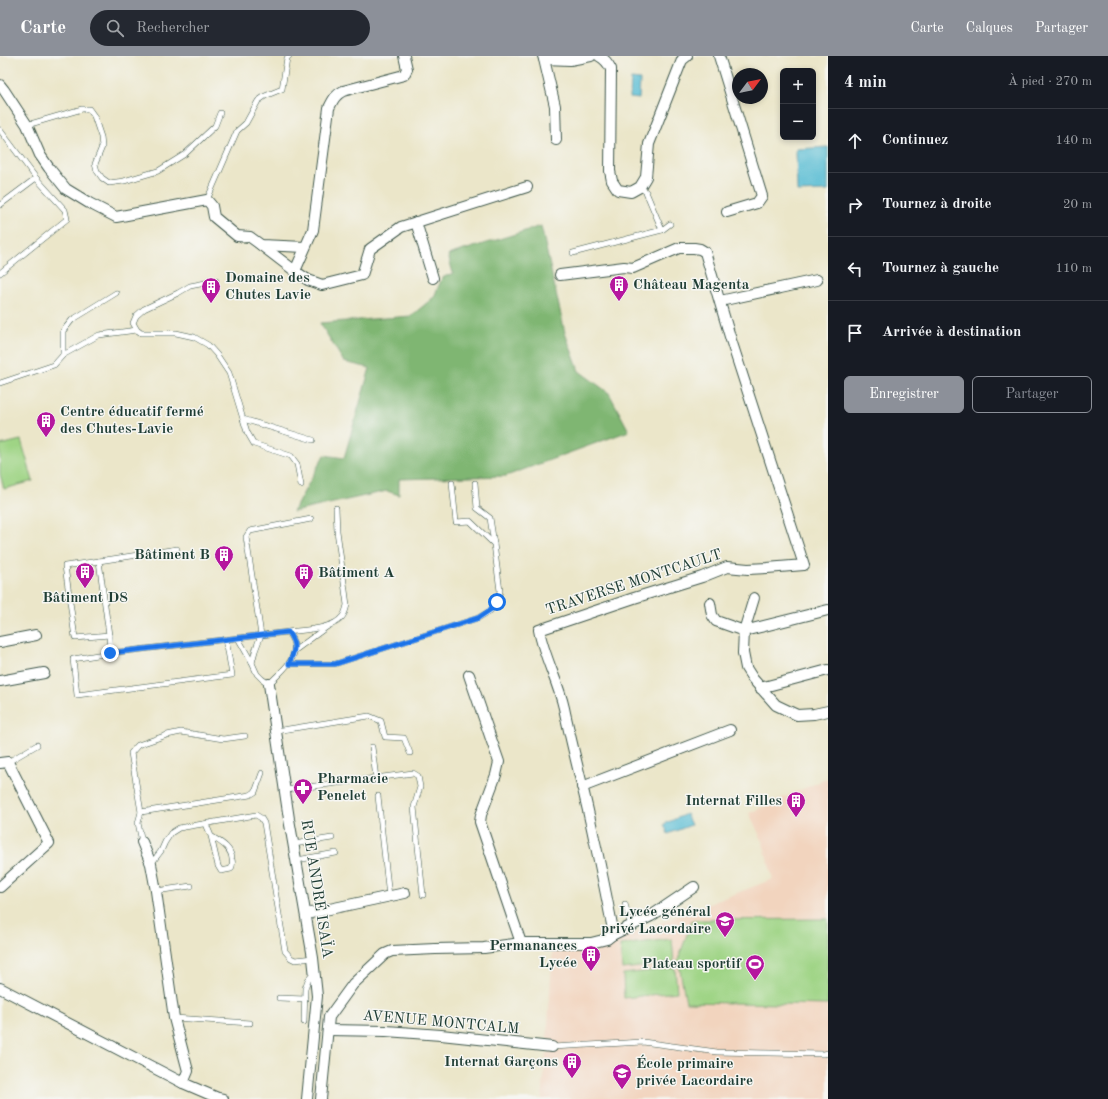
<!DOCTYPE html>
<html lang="fr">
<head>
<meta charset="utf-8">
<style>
	:root { --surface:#171b24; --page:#242831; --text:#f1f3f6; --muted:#9ea1a6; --line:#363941; --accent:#8c9099 }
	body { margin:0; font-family:"Old Standard TT",serif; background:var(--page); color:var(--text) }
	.controls { position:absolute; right:12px; top:12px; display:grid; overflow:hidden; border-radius:6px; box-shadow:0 2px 6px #0003 }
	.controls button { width:36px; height:36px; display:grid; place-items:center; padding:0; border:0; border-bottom:1px solid var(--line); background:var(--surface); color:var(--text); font:20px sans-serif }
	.compass { position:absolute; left:732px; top:12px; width:36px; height:36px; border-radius:50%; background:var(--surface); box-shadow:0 2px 6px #0003; rotate:58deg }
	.stop { position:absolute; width:12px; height:12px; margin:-9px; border:3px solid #1a73e8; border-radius:50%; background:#fff }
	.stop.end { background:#1a73e8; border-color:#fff; box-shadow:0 1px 4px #0008 }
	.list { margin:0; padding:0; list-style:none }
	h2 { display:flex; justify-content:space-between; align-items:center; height:52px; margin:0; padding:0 16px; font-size:17px }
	h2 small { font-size:13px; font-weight:400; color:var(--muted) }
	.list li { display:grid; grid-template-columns:26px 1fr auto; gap:12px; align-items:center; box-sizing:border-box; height:64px; padding:0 16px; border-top:1px solid var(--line) }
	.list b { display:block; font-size:15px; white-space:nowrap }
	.list em { font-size:13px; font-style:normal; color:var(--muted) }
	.actions { display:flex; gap:8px; padding:12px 16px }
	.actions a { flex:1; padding:9px 0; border:1px solid var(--accent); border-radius:6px; text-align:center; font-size:14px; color:var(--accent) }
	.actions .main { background:var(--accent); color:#fff }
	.icon { flex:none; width:22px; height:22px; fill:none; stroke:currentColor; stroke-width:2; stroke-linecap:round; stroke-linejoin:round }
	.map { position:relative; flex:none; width:828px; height:1043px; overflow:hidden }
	header { display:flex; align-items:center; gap:24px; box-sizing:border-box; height:56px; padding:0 20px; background:var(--accent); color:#fff }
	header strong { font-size:19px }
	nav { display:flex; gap:22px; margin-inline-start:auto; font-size:14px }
	.search { width:280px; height:36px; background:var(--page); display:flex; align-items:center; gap:10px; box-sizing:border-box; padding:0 14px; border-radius:22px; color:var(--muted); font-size:15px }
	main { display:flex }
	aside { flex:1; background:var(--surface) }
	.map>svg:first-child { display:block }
	.built { fill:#f2d4be }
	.green { fill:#9fd485; stroke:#5f885c }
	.forest { fill:#7fb672; stroke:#4f7a53 }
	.water { fill:#56bcd3; stroke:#3a7c84 }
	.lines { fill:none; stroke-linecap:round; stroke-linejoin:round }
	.service-casing { stroke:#3e564a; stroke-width:6 }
	.minor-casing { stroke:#3e564a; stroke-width:12 }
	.service { stroke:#fff; stroke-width:5 }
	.minor { stroke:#fff; stroke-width:10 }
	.route { stroke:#1a73e8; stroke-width:5 }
	.labels { text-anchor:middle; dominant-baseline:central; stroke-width:3; stroke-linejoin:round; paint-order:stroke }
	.poi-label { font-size:15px; font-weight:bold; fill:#1f3d34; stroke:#f6f6f2; text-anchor:start }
	.street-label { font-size:15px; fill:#1f3d34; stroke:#f6f6f2 }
</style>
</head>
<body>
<header>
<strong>Carte</strong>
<div class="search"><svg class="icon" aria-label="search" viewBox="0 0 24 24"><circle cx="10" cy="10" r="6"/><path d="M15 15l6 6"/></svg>Rechercher</div>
<nav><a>Carte</a><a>Calques</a><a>Partager</a></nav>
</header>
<main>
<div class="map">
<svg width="828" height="1043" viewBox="0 0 828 1043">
	<rect width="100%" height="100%" fill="#f6f6f2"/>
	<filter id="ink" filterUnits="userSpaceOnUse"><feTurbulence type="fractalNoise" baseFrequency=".025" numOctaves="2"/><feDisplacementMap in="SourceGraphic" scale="8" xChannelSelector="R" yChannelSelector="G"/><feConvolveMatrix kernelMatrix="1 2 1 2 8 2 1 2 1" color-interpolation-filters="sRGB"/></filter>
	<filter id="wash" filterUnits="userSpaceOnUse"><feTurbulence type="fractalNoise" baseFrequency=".012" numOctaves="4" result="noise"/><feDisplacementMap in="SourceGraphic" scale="16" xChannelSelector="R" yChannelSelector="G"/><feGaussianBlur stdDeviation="0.9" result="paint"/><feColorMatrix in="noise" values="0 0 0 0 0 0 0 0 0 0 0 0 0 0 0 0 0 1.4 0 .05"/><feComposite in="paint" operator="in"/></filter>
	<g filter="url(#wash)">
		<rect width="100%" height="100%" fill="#ebe6c9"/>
		<path class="built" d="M828 722V1043H542L546 997H550L552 993V988L551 985 547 983 553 891H593L619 883 773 823 762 784 749 757Z"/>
		<g class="green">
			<path d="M21 384 33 425 4 433 0 418V389Z"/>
			<path d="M828 863V949L686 946 678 904 692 864Z"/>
			<path d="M672 883 674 907 622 913 620 889Z"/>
			<path d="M675 912 677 936 624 942 623 918Z"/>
		</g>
		<path class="forest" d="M541 170 565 277 579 315 609 337 629 375 506 420 399 423V439L387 435 293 456 324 399 344 402 370 312 344 306 320 267 411 260 434 241 442 222 453 217 448 199Z"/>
		<g class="water">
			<path d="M631 23 640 24 639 43 630 42Z"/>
			<path d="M828 91V135L797 136 796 93Z"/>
			<path d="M686 758 691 769 668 778 664 768Z"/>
		</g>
	</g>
	<g filter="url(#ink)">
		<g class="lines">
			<defs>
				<g id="service">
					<path d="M27 69 82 53H89L94 60 101 81 102 91 95 108 97 115 102 122 109 127 124 125 158 115 185 98 215 70 220 57"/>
					<path d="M0 74 36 122 65 154 67 163 0 217"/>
					<path d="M640 131 646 136 662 174"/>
					<path d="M207 144 237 75 246 67 258 45 265 40 282 33 287 2 289 0"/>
					<path d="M0 149 36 122"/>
					<path d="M573 197 662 174 670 168"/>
					<path d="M216 225 190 230 178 237 144 253 136 260 133 267 137 274 141 277H176L194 281 208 289 217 299 229 317 243 363 313 384"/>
					<path d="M63 299V275L72 264 116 237"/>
					<path d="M0 327 54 309 63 299 99 279 137 274"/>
					<path d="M243 363 247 376 254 388 291 400 297 408 301 429"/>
					<path d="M475 427 477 452 490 462 494 488"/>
					<path d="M177 493 99 505 109 579 110 597C170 590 229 583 288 576 305 600 284 612 269 628L262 623 257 618 252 607 238 582"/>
					<path d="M99 505 65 510 75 582 109 579"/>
					<path d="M288 576C303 574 334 573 342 561 345 558 346 553 347 549L337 475 336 452"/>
					<path d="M294 595 328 570"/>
					<path d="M110 597 73 603 77 639 232 619 226 583"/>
					<path d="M252 607 255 595 261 579 246 481 250 475 311 463"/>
					<path d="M289 608H335L478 562 490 555 497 546 500 535 494 488 470 465 456 466 452 427"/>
					<path d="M276 675 369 660 381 665 385 681 404 682 410 697"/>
					<path d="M372 691 376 722"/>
					<path d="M8 706 37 689"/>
					<path d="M285 734 413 717 418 720 420 731 414 751 423 839"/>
					<path d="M378 740 389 840"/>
					<path d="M141 756 250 739 255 736 262 717"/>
					<path d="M206 768 211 780 218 810 221 815 231 813C233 809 233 807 232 803 231 791 220 786 211 780"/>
					<path d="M142 786 138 767 141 756 131 697 138 689 167 679 181 676 223 683 245 680"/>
					<path d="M294 788 332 782"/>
					<path d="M297 804 336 797"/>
					<path d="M151 808 161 795 165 786 171 777 179 772 256 759 261 762 264 767 285 895 291 902 295 904 313 902"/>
					<path d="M156 835 191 830"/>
					<path d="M625 848 631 870"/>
					<path d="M279 942 305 943"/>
					<path d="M174 962 250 967"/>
					<path d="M304 966 305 932 308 924 314 917"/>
					<path d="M552 991 643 986 717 996 824 998 828 997"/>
				</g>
				<g id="minor">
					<path d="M404 0 407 13 404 19 343 35C335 39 333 44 329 52L313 174 295 215 308 224 322 229 362 219 370 193 401 171 527 131"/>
					<path d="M543 0 544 3 570 4 591 0"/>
					<path d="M599 0C605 3 608 7 611 13L610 115 612 125 618 134 631 136 640 131 646 121 649 88 682 4 687 0"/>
					<path d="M719 0 762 140 757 147 727 156"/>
					<path d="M544 3 555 50 556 84"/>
					<path d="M0 29 4 34 27 69 40 99 49 112 66 133 89 147 116 161 207 144 212 150 214 161 237 180 250 181 261 189 305 191"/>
					<path d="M416 166 433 222"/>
					<path d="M261 189 295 215"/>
					<path d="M560 219 624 211 633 212 679 192H694L700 193 705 196 731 284 804 509 767 512 748 513 727 511 702 521 634 542 539 574C544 601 558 625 564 652 573 695 585 738 594 782 601 812 607 843 613 874L612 879"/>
					<path d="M720 245 817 224"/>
					<path d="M710 547 712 559 716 565 744 575 754 542"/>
					<path d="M828 554 744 575 743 597 746 612 753 623 776 649 797 659 814 658 828 655"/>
					<path d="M0 586 36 579"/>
					<path d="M469 619 499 706 496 719 481 759 480 766 521 887"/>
					<path d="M0 625 44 617"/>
					<path d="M269 628 289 763 313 902 317 940 307 1043"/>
					<path d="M760 632 828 614"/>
					<path d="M0 707 8 706 49 787 0 831"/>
					<path d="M582 731 730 674"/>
					<path d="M142 786 151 808 156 835 174 962 188 1015 183 1027"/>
					<path d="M306 858 405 837"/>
					<path d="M0 932 183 1027 218 1042 223 1043"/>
					<path d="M328 974 386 975 441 979 552 991"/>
					<path d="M321 1043 329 961 353 928 385 898 392 895 435 893 484 892 521 887H591L607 883 612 879 651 860 694 831"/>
				</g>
			</defs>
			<use href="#service" class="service-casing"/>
			<use href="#minor" class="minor-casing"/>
			<use href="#service" class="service"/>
			<use href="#minor" class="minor"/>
		</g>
	</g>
	<g class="lines" filter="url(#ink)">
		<path class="route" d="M110 597 288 576C297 589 295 594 289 608H335L478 562 490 554 497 546"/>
	</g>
	<defs>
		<symbol id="building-pin" viewBox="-11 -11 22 30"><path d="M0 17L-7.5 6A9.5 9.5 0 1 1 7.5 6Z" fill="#b5179e" stroke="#f6f6f2"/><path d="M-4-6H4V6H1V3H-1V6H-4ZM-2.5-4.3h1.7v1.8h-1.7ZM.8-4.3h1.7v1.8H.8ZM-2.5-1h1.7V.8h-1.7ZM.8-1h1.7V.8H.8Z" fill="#fff"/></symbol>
		<symbol id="pharmacy-pin" viewBox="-11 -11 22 30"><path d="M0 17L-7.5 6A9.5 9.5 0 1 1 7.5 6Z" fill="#b5179e" stroke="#f6f6f2"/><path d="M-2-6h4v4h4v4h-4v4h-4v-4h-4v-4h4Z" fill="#fff"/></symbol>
		<symbol id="school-pin" viewBox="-11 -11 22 30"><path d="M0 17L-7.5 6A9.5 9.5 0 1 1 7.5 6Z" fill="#b5179e" stroke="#f6f6f2"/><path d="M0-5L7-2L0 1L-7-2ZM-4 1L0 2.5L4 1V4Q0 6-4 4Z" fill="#fff"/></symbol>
		<symbol id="stadium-pin" viewBox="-11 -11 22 30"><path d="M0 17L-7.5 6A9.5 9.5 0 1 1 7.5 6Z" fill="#b5179e" stroke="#f6f6f2"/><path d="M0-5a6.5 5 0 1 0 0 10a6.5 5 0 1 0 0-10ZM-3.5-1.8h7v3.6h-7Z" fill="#fff"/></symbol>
	</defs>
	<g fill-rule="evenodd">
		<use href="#building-pin" x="608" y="218" width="22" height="30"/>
		<use href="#building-pin" x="200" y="220" width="22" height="30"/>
		<use href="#building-pin" x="35" y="354" width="22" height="30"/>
		<use href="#building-pin" x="213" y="488" width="22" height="30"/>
		<use href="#building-pin" x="74" y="505" width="22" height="30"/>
		<use href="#building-pin" x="293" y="506" width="22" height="30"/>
		<use href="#pharmacy-pin" x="292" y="721" width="22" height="30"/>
		<use href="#building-pin" x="785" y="734" width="22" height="30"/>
		<use href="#school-pin" x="714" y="854" width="22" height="30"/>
		<use href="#building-pin" x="580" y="888" width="22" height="30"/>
		<use href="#stadium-pin" x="744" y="897" width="22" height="30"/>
		<use href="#building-pin" x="561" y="995" width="22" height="30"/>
		<use href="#school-pin" x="611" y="1006" width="22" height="30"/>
	</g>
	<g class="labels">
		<g class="poi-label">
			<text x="225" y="222">Domaine des<tspan x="225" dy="17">Chutes Lavie</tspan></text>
			<text x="633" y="229">Château Magenta</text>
			<text x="60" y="356">Centre éducatif fermé<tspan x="60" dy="17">des Chutes-Lavie</tspan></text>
			<text x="210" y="499" text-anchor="end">Bâtiment B</text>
			<text x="318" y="517">Bâtiment A</text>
			<text x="85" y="542" text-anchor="middle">Bâtiment D8</text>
			<text x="317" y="723">Pharmacie<tspan x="317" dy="17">Penelet</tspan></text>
			<text x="782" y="745" text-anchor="end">Internat Filles</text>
			<text x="711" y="856" text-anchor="end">Lycée général<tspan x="711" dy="17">privé Lacordaire</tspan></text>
			<text x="577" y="890" text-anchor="end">Permanances<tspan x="577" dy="17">Lycée</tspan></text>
			<text x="741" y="908" text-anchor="end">Plateau sportif</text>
			<text x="558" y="1006" text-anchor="end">Internat Garçons</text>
			<text x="636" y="1008">École primaire<tspan x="636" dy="17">privée Lacordaire</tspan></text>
		</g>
		<g class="street-label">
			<text transform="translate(634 527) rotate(-18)">TRAVERSE MONTCAULT</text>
			<text transform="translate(316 833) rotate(81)">RUE ANDRÉ ISAÏA</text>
			<text transform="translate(441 967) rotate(5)">AVENUE MONTCALM</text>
		</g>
	</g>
</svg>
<div class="controls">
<button>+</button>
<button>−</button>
</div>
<svg class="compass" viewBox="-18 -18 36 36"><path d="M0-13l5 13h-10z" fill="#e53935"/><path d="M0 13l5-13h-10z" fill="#9ea1a6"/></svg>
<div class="stop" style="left:497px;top:546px"></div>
<div class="stop end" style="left:110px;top:597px"></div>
</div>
<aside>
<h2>4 min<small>À pied · 270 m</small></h2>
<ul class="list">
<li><svg class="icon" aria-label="ahead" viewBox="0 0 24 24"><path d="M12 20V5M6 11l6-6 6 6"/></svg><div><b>Continuez</b></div><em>140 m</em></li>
<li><svg class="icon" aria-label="right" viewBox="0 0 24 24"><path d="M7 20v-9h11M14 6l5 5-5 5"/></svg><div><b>Tournez à droite</b></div><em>20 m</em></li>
<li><svg class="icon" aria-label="left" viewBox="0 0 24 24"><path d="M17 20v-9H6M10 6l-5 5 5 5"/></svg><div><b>Tournez à gauche</b></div><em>110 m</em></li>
<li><svg class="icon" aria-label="arrive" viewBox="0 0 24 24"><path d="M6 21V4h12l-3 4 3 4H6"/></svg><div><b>Arrivée à destination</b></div></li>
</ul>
<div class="actions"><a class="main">Enregistrer</a><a>Partager</a></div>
</aside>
</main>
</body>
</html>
